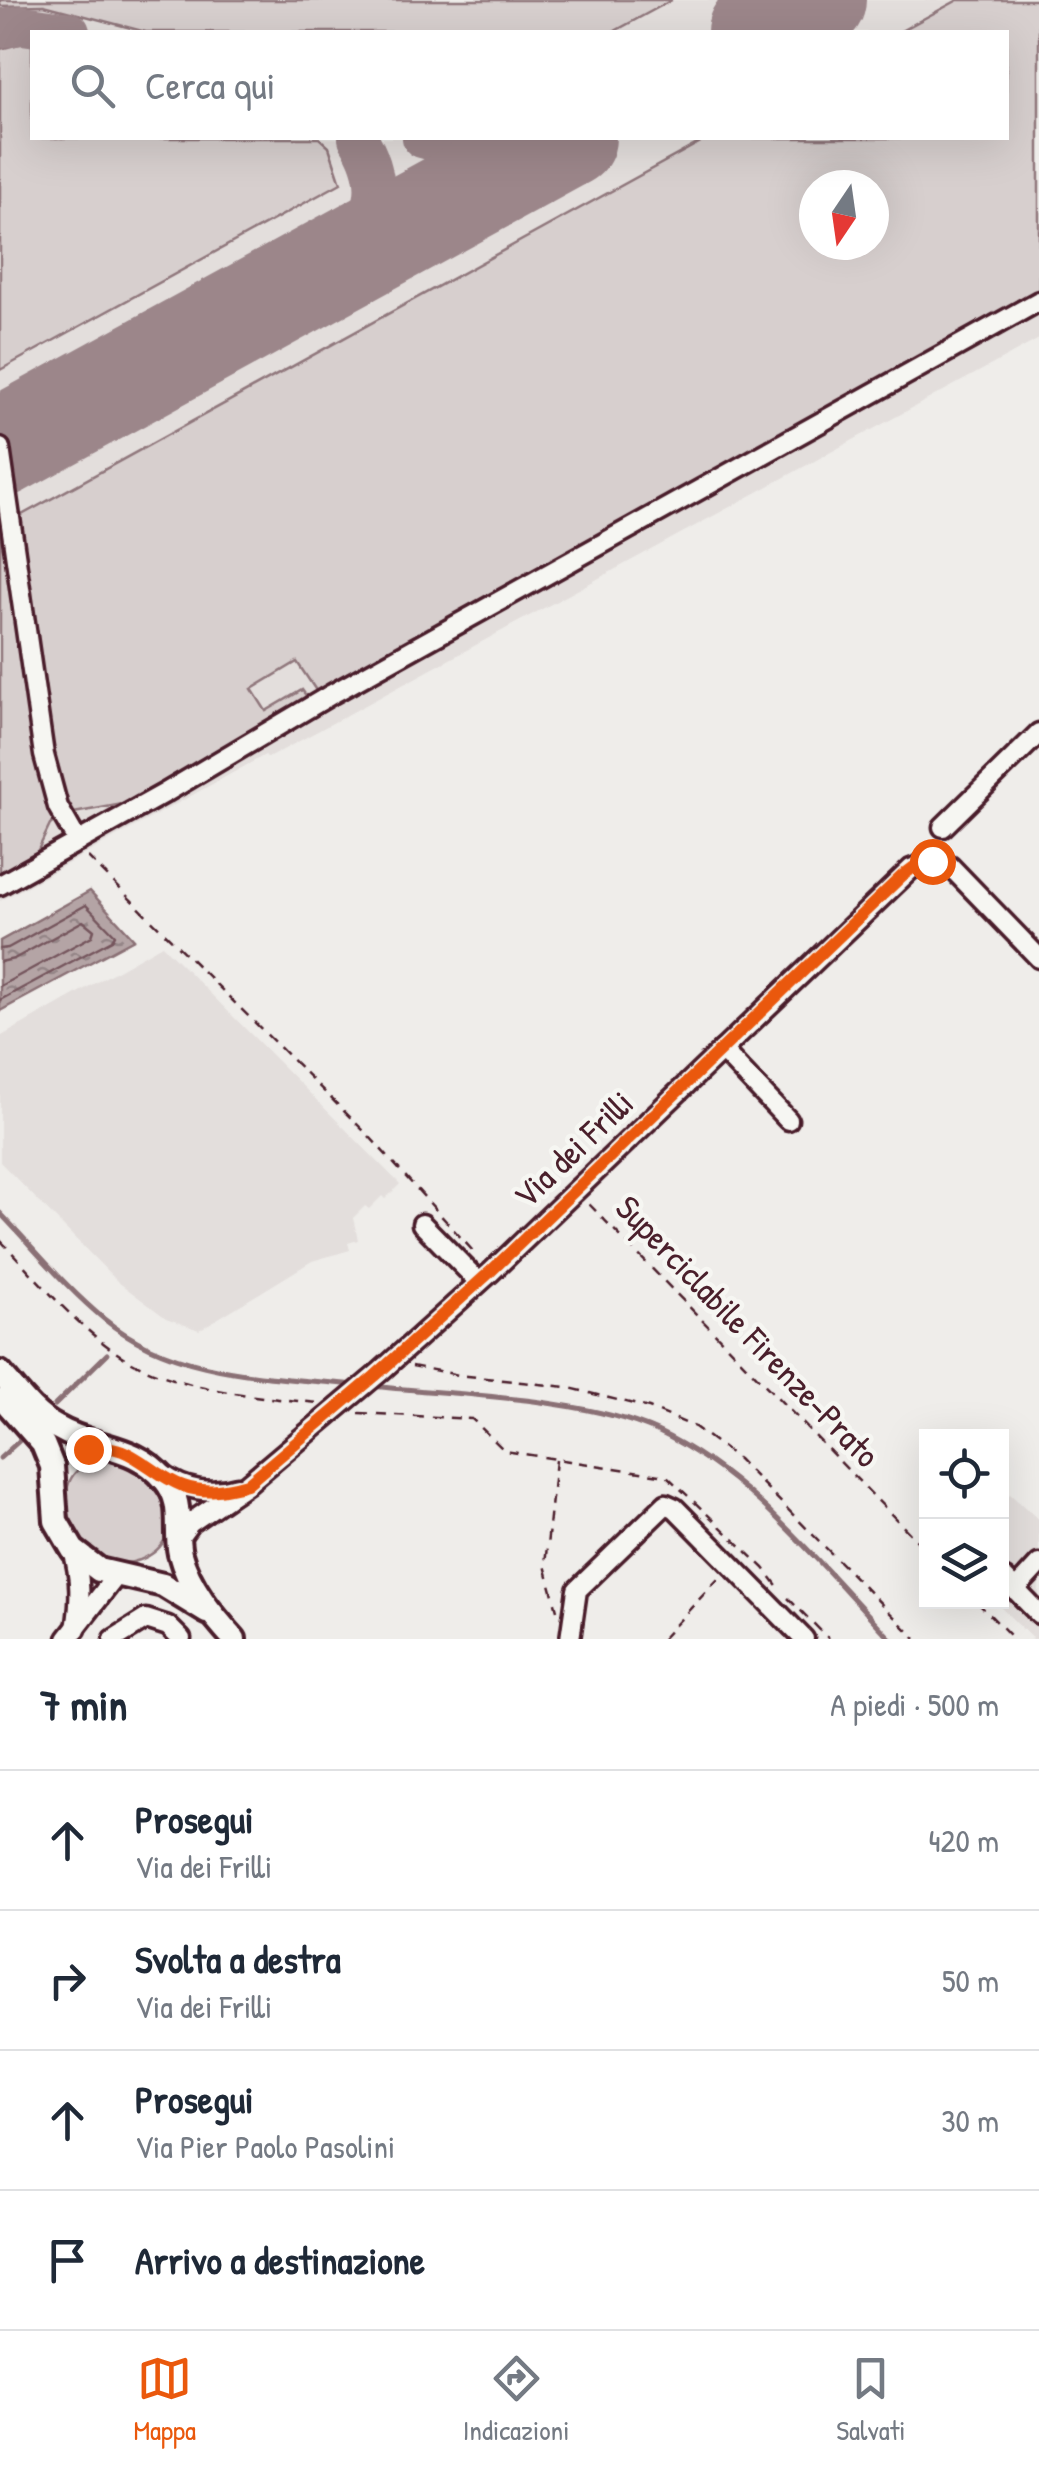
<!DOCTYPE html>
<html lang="it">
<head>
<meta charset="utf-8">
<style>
	:root { --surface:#fff; --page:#f6f6f7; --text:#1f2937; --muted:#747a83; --line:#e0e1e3; --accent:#ea580c }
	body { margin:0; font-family:"Patrick Hand",sans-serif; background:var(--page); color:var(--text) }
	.controls { position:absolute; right:30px; bottom:30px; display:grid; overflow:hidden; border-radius:0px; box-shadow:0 10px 40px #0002 }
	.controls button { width:90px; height:90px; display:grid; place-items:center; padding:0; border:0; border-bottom:2px solid var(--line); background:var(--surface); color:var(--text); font:50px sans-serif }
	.compass { position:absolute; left:799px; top:170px; width:90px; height:90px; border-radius:50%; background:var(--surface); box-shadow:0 10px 40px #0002; rotate:193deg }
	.stop { position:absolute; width:30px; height:30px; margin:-22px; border:8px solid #ea580c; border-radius:50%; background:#fff }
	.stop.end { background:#ea580c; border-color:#fff; box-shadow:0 2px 10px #0008 }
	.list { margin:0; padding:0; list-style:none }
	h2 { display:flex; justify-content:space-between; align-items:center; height:130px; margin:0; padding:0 40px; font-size:42px }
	h2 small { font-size:32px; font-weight:400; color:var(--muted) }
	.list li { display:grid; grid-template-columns:65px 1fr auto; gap:30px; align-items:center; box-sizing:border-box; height:140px; padding:0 40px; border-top:2px solid var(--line) }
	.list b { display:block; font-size:38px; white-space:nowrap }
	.list p { margin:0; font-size:32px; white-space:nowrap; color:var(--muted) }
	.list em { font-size:32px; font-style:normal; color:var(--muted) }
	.icon { flex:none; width:55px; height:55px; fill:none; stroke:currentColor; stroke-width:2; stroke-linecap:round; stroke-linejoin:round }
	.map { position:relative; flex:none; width:1039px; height:1639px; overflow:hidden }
	.search { position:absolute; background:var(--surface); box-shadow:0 10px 40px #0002; left:30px; right:30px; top:30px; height:110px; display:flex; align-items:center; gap:25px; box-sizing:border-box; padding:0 35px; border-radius:0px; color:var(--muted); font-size:38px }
	.sheet { height:690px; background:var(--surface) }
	nav { display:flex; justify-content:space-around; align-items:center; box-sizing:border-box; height:140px; border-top:2px solid var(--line); background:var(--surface); font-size:28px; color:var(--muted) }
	nav a { display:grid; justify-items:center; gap:5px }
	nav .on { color:var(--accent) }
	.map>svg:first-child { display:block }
	.built { fill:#e3dedc; fill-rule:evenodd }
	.green { fill:#d7cfce; stroke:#90777c; stroke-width:2.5; fill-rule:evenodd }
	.water { fill:url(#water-ripples); stroke:#8a6f74; stroke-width:2.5 }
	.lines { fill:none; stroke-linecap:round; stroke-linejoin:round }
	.shore { stroke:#74545c; stroke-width:2.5 }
	.stream { stroke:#8a6f74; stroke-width:5 }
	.taxiway { stroke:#9c868a; stroke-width:40 }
	.runway { stroke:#9c868a; stroke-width:100 }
	.minor-casing { stroke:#4a1f2b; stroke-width:25 }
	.major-casing { stroke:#4a1f2b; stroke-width:30 }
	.path { stroke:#4a1f2b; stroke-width:2.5; stroke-dasharray:10 8; stroke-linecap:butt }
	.minor { stroke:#f6f6f2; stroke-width:18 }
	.major { stroke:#f6f6f2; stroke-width:22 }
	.route { stroke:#ea580c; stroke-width:12 }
	.labels { text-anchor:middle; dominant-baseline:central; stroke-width:9; stroke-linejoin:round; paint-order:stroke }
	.street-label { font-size:35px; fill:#4a1f2b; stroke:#f6f6f2 }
</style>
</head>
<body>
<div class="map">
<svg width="1039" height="1639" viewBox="0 0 1039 1639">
	<defs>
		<pattern id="water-ripples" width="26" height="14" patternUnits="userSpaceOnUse" patternTransform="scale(2.5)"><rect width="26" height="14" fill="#b4a4a5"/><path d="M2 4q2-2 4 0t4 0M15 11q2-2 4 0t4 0" fill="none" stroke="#948587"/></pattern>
	</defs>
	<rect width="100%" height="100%" fill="#efedea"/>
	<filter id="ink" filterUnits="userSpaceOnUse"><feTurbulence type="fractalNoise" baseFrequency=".01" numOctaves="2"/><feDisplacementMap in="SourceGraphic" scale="20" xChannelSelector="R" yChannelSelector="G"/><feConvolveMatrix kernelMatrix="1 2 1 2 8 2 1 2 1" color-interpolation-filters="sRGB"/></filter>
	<g filter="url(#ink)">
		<g class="built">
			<path d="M0 0H1039V339L268 758 265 755 0 901ZM32 32H1006V138H32ZM814 185H874V245H814Z"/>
			<path d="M162 945 400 1184 385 1199 382 1196 369 1209 365 1206 353 1218 358 1240 348 1243 350 1250 312 1261 199 1330 166 1318 118 1282 0 1162V1037Z"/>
			<path d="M1010 1494 1039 1520V1639H1033L995 1602H1002V1502Z"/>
		</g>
		<g class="green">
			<path d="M0 0H672L613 32H146L44 5 0 6Z"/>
			<path d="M958 0H1039V294L317 692 297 662 252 689 266 711 302 690 307 697 139 801 63 815 50 825 37 852 29 861 0 877V527L708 138H1006V32H899ZM814 185H874V245H814Z"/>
			<path d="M27 42 32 43V138H319L329 147 341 183 0 370V49Z"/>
			<path d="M112 1459C157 1473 197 1537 140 1560 79 1583 25 1460 112 1459Z"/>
		</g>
		<path class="water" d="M90 891 134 939 0 1011V941Z"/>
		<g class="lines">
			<g class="shore">
				<path d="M0 949 8 948 86 905 115 935 112 940 0 1000"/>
				<path d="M0 962 14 959 83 921 94 930 92 936 0 986"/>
			</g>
			<g class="stream">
				<path d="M0 1213C34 1248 66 1288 104 1319 175 1377 268 1376 355 1385"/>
				<path d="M371 1386C454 1395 583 1397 657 1431 751 1475 821 1566 891 1639"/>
				<path d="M55 1405 107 1354"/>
				<path d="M0 1458 19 1441"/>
			</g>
			<g class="taxiway">
				<path d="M0 28 23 25 70 32"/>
				<path d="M422 138C475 153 503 158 555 138"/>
				<path d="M344 260C372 215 389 189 358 138"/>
			</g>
			<g class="runway">
				<path d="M757 32 816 0"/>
				<path d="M0 448 566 138"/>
			</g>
			<defs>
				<g id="minor">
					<path d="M0 448 44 755 58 807 78 842"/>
					<path d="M943 827 1039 733"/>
					<path d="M0 885 165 793 332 694 1039 301"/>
					<path d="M722 1050 788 1120"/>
					<path d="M422 1224 479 1282"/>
					<path d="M162 1474C184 1490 211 1495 237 1487"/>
					<path d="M179 1538 190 1523 247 1484 380 1372 491 1272 911 869 932 861 950 866 1039 958"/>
					<path d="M73 1550C81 1578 81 1601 76 1629"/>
					<path d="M1005 1579 1039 1614"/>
					<path d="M1015 1590 1039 1564"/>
					<path d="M67 1639 116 1576"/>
					<path d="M114 1639 146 1619 168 1626 181 1639"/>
					<path d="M570 1639 577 1590 666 1504 675 1508 804 1639"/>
				</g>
				<g id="major">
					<path d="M0 1373C17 1392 33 1415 56 1427 95 1450 134 1443 165 1480 185 1504 174 1528 180 1554 188 1586 213 1616 234 1639"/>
					<path d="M4 1400 43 1444 52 1466 56 1521 73 1550 99 1570 163 1585 207 1612"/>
				</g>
			</defs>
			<use href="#minor" class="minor-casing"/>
			<use href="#major" class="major-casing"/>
			<g class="path">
				<path d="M88 857 369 1136 473 1251"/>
				<path d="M589 1204 926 1550"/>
				<path d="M0 1240C37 1278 73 1323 117 1353 170 1389 255 1397 318 1403"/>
				<path d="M412 1366 459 1375 566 1387 649 1408 695 1427 738 1459 916 1639"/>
				<path d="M359 1413 472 1419 505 1451 667 1476 764 1568 779 1588"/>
				<path d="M556 1460 545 1565 557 1610"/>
				<path d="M788 1598 829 1639"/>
				<path d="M977 1602 1014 1639"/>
				<path d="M662 1639 720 1577"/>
			</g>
			<use href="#minor" class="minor"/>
			<use href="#major" class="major"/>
		</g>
	</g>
	<g class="lines" filter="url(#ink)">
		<path class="route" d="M88 1449C130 1439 147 1473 183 1486 205 1494 226 1490 247 1484L375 1376 490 1272 902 876 918 864 932 861"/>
	</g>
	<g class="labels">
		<g class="street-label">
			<text transform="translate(573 1149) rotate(-44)">Via dei Frilli</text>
			<text transform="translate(748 1331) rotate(46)">Superciclabile Firenze-Prato</text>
		</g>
	</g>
</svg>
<div class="controls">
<button><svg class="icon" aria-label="locate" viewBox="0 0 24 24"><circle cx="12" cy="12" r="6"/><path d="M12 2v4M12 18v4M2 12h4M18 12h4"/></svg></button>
<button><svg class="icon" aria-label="layers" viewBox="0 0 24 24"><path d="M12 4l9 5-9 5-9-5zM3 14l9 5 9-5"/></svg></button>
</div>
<svg class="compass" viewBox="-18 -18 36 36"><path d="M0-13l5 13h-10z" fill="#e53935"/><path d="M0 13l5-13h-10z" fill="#747a83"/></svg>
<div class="stop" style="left:932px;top:861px"></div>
<div class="stop end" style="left:88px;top:1449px"></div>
<div class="search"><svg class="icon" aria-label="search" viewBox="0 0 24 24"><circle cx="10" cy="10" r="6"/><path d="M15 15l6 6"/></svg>Cerca qui</div>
</div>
<section class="sheet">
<h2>7 min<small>A piedi · 500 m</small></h2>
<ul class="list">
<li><svg class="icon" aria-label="ahead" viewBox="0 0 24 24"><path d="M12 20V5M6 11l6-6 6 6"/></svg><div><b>Prosegui</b><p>Via dei Frilli</p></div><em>420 m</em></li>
<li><svg class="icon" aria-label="right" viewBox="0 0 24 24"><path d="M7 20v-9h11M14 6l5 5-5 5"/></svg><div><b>Svolta a destra</b><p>Via dei Frilli</p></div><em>50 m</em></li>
<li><svg class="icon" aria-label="ahead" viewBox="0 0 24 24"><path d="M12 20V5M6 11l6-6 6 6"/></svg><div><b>Prosegui</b><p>Via Pier Paolo Pasolini</p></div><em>30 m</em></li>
<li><svg class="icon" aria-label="arrive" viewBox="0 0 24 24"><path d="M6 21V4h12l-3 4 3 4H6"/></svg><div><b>Arrivo a destinazione</b></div></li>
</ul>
</section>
<nav>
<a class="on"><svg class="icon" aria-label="map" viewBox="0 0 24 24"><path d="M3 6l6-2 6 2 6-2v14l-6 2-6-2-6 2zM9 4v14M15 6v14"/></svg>Mappa</a>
<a><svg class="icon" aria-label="directions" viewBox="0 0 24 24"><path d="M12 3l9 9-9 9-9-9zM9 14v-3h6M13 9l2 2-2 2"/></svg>Indicazioni</a>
<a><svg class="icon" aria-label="saved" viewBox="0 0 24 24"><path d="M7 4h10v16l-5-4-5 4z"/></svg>Salvati</a>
</nav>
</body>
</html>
